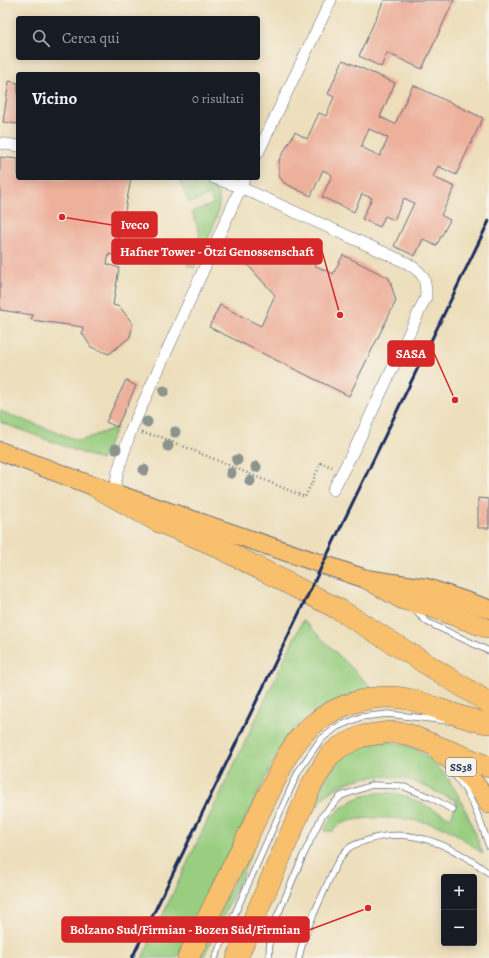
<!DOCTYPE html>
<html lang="it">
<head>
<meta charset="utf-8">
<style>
	:root { --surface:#171b24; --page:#20242c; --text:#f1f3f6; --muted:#9ea1a6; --line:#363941 }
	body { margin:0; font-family:Alegreya,serif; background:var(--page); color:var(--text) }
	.controls { position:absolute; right:12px; bottom:12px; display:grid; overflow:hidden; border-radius:4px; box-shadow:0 2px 10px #0003 }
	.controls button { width:36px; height:36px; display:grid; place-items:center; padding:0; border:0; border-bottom:1px solid var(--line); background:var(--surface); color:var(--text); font:20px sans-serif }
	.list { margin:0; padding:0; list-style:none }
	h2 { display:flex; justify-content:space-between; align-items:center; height:52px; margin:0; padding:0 16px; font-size:17px }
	h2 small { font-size:13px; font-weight:400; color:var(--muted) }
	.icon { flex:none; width:22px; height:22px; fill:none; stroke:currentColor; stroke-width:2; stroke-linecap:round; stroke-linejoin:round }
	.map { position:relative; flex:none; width:489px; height:958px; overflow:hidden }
	.search { position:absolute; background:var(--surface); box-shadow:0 2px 10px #0003; left:16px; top:16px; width:244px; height:44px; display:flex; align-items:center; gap:10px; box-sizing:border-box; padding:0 14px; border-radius:4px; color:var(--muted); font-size:15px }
	.panel { position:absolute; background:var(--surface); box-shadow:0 2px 10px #0003; left:16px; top:72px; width:244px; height:108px; border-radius:4px }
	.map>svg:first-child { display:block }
	.green { fill:#99ce80; stroke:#5a7e6f }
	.building { fill:#edb09b; fill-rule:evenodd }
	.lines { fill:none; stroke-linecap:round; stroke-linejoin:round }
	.service-casing { stroke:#646d7f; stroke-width:7 }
	.minor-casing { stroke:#646d7f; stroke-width:12 }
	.primary-casing { stroke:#646d7f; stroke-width:20 }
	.trunk-casing { stroke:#646d7f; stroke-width:20 }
	.motorway-casing { stroke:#646d7f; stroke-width:22 }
	.path { stroke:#646d7f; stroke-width:2.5; stroke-dasharray:1 3; stroke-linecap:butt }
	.service { stroke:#fff; stroke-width:5.5 }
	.minor { stroke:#fff; stroke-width:11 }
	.primary { stroke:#f8bf6c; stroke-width:18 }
	.trunk { stroke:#f8bf6c; stroke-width:19 }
	.motorway { stroke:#f8bf6c; stroke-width:21 }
	.rail { stroke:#1b2f5e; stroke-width:3 }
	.tree { fill:#8b948d }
	.labels { text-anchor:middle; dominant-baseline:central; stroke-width:4; stroke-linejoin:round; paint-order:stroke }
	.shield { fill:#f7f3e8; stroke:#5d6a87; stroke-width:1 }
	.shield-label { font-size:11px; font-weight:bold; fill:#1b2f5e }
	.leader { fill:none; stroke:#d62828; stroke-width:1.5 }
	.callout-dot { fill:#d62828; stroke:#f7f3e8; stroke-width:1.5 }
	.callout { fill:#d62828; stroke:#d62828; stroke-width:1.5 }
	.callout-label { font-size:13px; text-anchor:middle; font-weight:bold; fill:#fff }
</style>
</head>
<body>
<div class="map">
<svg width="489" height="958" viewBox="0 0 489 958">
	<rect width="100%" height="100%" fill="#f7f3e8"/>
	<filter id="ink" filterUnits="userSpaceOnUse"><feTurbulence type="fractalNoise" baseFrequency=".025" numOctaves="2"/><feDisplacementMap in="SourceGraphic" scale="8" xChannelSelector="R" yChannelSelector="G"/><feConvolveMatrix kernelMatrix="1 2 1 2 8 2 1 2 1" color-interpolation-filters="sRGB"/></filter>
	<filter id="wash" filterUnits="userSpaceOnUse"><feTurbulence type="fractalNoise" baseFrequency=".012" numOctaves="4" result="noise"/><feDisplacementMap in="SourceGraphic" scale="16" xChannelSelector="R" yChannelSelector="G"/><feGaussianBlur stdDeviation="0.9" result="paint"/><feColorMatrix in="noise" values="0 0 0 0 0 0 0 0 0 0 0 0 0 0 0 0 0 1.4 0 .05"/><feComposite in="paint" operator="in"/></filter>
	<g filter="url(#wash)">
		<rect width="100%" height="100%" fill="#eddfbc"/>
		<g class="green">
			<path d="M180 182C190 184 206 183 214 189 231 201 201 252 194 268L187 265 200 234 192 212 213 204 210 195 189 203Z"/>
			<path d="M0 411 80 441 117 427 101 460 0 422Z"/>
			<path d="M303 620 373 689 307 717 290 733 274 761 178 958H142Z"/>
			<path d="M381 741C392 742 401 743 411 747 451 764 469 817 483 854 470 844 455 831 439 826 415 818 366 814 343 823 339 824 336 828 333 831H324C335 803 372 786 401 795 418 800 434 811 451 818L457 801C443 795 429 788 415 782 388 772 353 775 330 792 322 798 316 808 310 816 319 792 329 761 354 749 362 746 372 744 381 741Z"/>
			<path d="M278 791 234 894 203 958H196Z"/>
		</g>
		<g id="blocks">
			<g class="building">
				<path d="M384 0H454L422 69 387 53 381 67 359 56Z"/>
				<path d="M343 60 395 83 380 117 395 124 413 85 483 118 456 175 438 166 433 177 455 187 441 215 450 220 436 246 423 239 415 256 394 246 414 203 404 198 394 220 385 216 380 227 362 219 372 198 362 194 354 212 322 197 332 175 323 170 311 196 284 183 279 176V160L295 132 307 139 319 113 326 116 334 97 328 94ZM369 129 388 138 380 156 361 147Z"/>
				<path d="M9 81 18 83V124L3 122Z"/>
				<path d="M0 157 18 159V178L131 179 116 256 109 254 107 264 119 268 113 305 120 307 133 324 130 337 109 354 91 347 82 333 83 327 31 320 33 315 0 310Z"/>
				<path d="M309 246 314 265 333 274 343 255 389 278 396 301 349 396 209 327 220 305 261 326 275 295 243 260Z"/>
				<path d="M126 380 136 386 117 427 106 422Z"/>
				<path d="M478 498 489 499V528H478Z"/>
			</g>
		</g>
	</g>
	<g filter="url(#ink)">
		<use href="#blocks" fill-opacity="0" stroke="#646d7f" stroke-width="1"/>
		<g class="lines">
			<defs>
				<g id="service">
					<path d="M413 609 427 622 489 651"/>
					<path d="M454 774C472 796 480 820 489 846"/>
					<path d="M215 958 298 772 320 740 337 727 361 717 388 714 448 721"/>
					<path d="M269 958 270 933 303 856 322 816 341 796 372 785 402 786 432 798 453 810"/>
					<path d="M299 958C303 937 312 918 321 898 329 882 335 860 349 848 353 844 363 842 368 840 412 825 455 847 489 873"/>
				</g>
				<g id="minor">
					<path d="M0 143 18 146"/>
					<path d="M258 153 331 0"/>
					<path d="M214 178 240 187 407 263C424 274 426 277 426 297L357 444 333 490"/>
					<path d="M114 491 118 471 131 430 245 178"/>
				</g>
				<path id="primary" d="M0 451 96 487 366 579 427 588 489 609"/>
				<g id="trunk">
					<path d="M366 579 403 600 427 606 489 629"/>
					<path d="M440 753C463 768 475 781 489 804"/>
				</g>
				<g id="motorway">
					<path d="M96 487 157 521 210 543 340 610 489 703"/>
					<path d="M188 958 287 756C294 745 301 734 312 725 338 703 379 691 412 700 435 706 467 721 489 723"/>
					<path d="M237 958 311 786 329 756 340 747 362 736 391 732 407 734 489 767"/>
				</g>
			</defs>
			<use href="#service" class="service-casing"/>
			<use href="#minor" class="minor-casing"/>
			<use href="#primary" class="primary-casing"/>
			<use href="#trunk" class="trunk-casing"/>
			<use href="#motorway" class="motorway-casing"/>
			<path class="path" d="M142 433 161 437 305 497 321 463 332 467"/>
			<use href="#service" class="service"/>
			<use href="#minor" class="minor"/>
			<use href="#primary" class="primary"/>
			<use href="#trunk" class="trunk"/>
			<use href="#motorway" class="motorway"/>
			<path class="rail" d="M132 958 489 221"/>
		</g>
		<g class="tree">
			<circle cx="164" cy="391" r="5.5"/>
			<circle cx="147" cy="422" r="5.5"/>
			<circle cx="175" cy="432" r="5.5"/>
			<circle cx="168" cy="446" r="5.5"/>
			<circle cx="116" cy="449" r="5.5"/>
			<circle cx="237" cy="460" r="5.5"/>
			<circle cx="256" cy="467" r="5.5"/>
			<circle cx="144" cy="470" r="5.5"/>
			<circle cx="231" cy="473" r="5.5"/>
			<circle cx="250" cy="481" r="5.5"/>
		</g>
	</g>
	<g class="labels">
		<rect class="shield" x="446" y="758" width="30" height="18" rx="3"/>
		<g class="shield-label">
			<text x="461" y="767">SS38</text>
		</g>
	</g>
	<path class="leader" d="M62 217L112 225M340 315L322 251M455 400L434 353M368 908L309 930"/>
	<g class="callout-dot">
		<circle cx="62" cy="217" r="4"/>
		<circle cx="340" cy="315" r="4"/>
		<circle cx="455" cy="400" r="4"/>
		<circle cx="368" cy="908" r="4"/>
	</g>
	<g class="callout">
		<rect x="112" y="212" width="45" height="25" rx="4"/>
		<rect x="112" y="239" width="210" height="25" rx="4"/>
		<rect x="388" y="341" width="46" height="25" rx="4"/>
		<rect x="62" y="917" width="247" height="25" rx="4"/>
	</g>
	<g class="callout-label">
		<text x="135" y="229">Iveco</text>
		<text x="217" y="256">Hafner Tower - Ötzi Genossenschaft</text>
		<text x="411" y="358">SASA</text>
		<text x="185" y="934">Bolzano Sud/Firmian - Bozen Süd/Firmian</text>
	</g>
</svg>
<div class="controls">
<button>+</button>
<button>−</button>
</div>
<div class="search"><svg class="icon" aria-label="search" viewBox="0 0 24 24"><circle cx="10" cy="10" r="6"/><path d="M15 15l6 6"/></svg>Cerca qui</div>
<section class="panel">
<h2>Vicino<small>0 risultati</small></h2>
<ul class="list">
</ul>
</section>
</div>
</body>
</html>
